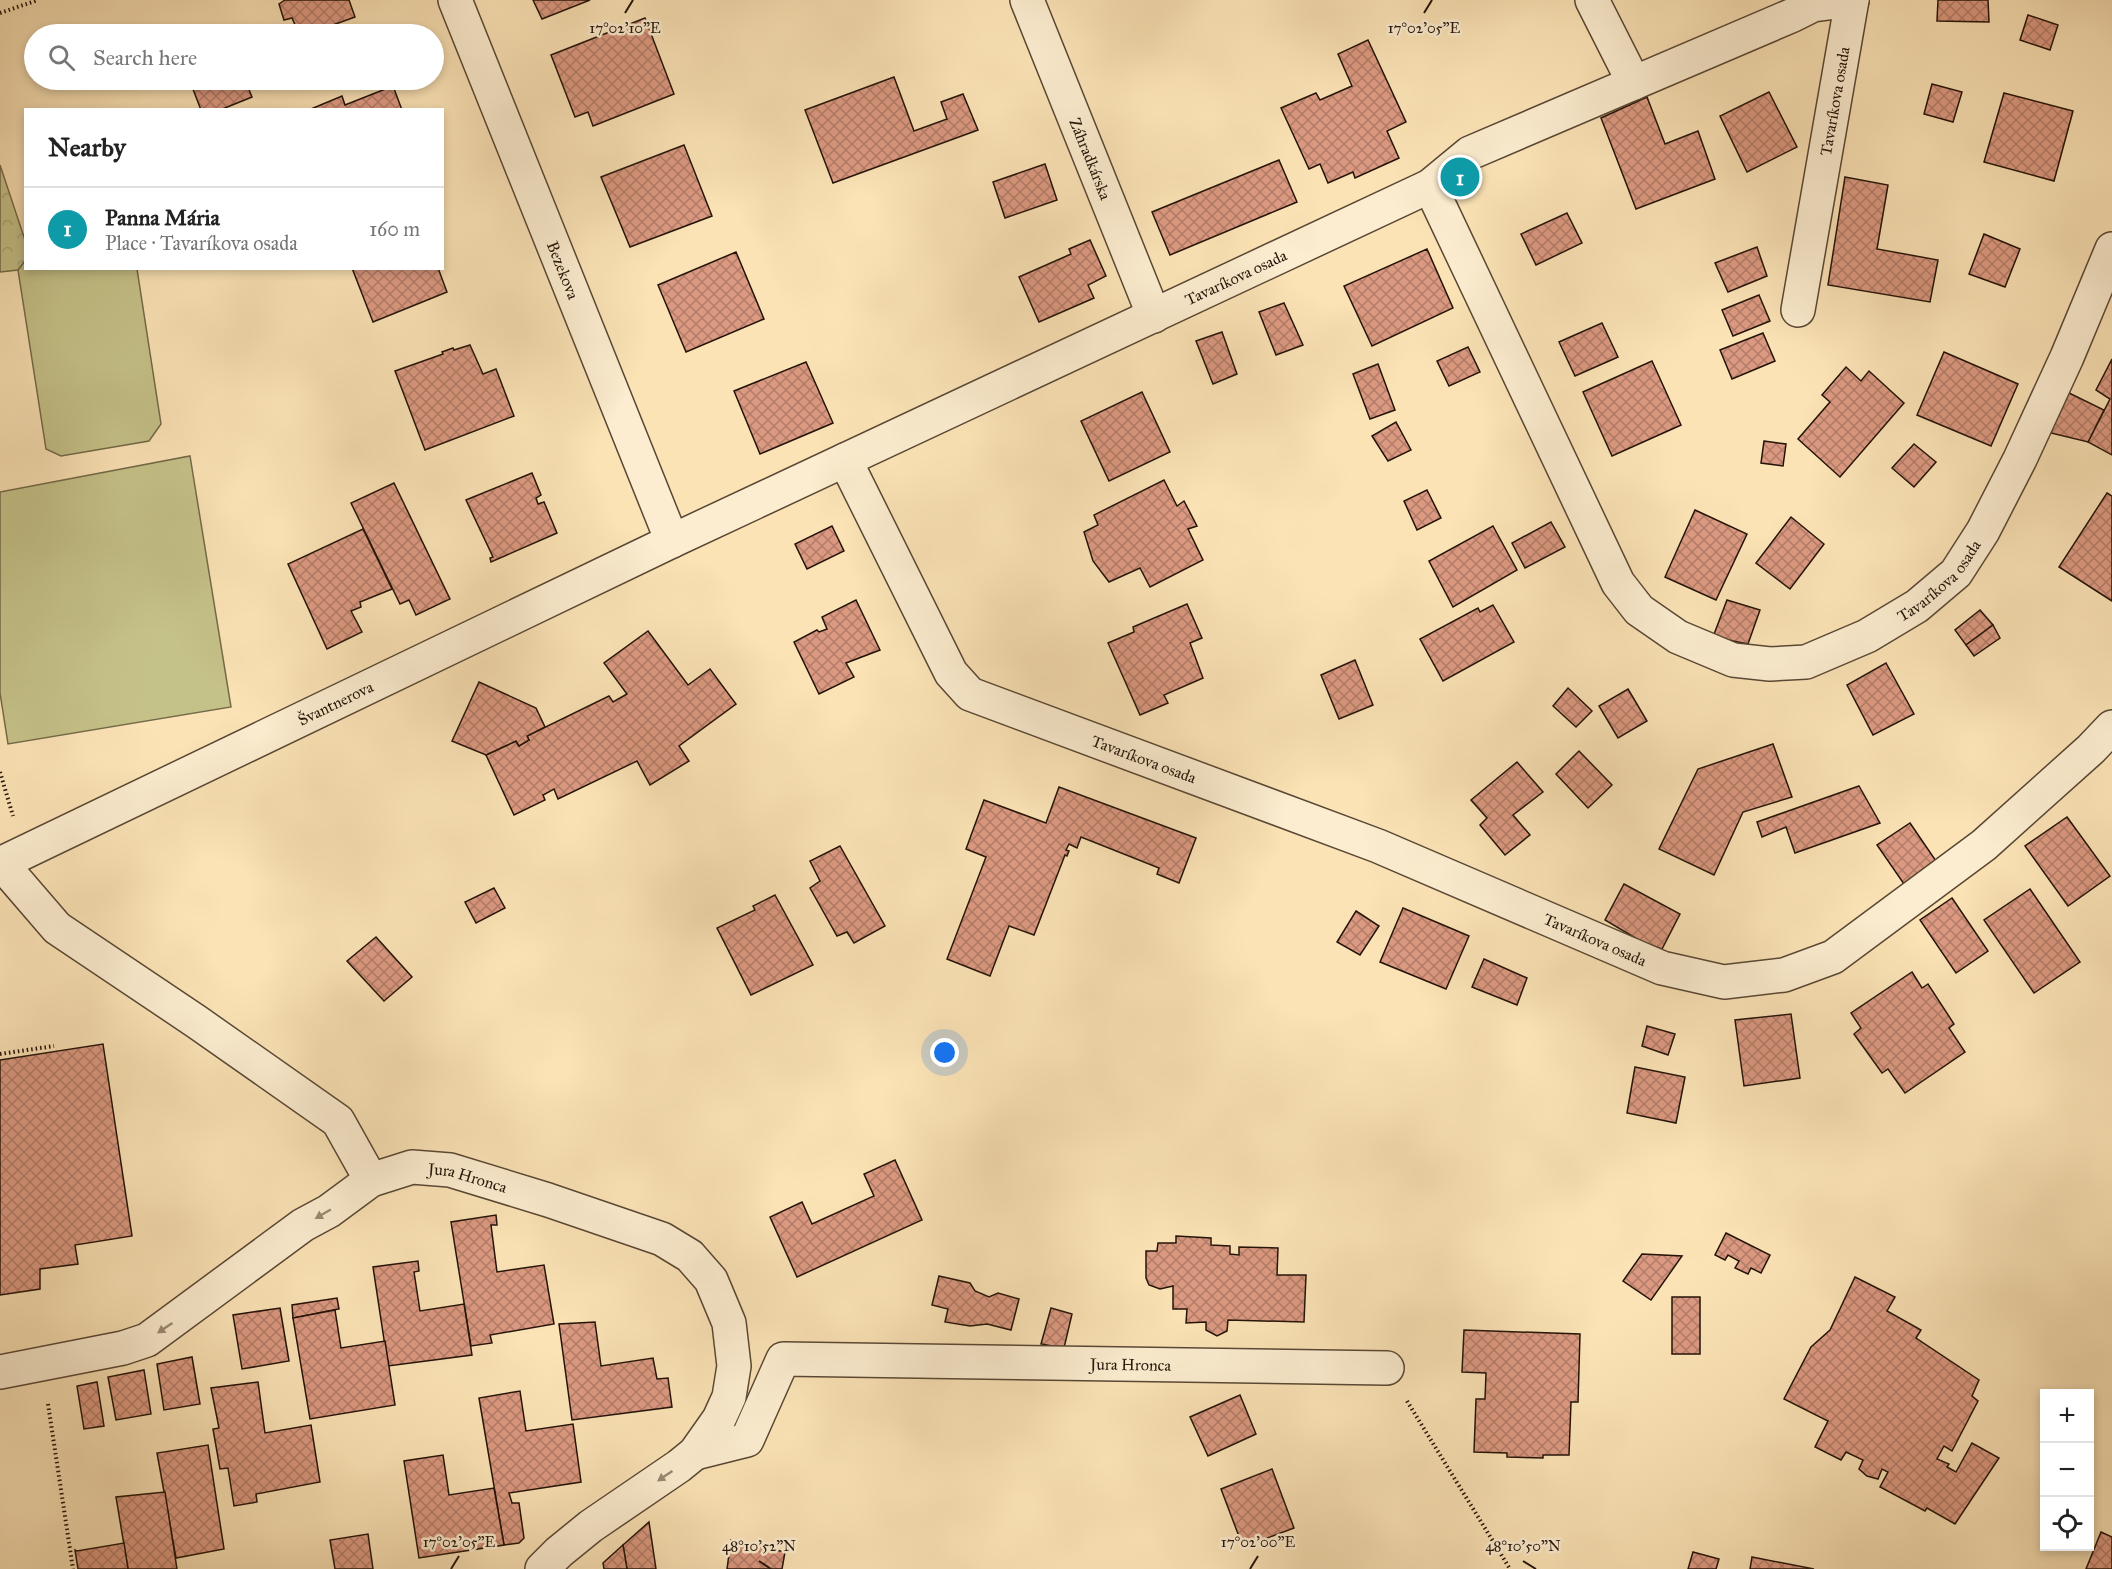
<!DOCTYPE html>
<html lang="en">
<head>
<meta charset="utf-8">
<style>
	:root { --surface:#fff; --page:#f6f6f6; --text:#222; --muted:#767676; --line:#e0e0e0; --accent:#8f2418 }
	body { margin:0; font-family:"IM FELL Great Primer",serif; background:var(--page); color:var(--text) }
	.controls { position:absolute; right:18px; bottom:18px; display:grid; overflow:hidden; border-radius:0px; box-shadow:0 3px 9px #0003 }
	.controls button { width:54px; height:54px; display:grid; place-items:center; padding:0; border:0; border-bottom:2px solid var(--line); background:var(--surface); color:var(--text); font:30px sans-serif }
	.you { position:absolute; left:945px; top:1053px; width:21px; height:21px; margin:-15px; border:4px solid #fff; border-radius:50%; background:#1a73e8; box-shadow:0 0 0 9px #1a73e833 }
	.badge { display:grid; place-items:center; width:39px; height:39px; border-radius:50%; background:var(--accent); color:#fff; font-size:20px; font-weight:700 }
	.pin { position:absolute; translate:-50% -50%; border:3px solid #fff; box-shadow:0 2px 6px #0006 }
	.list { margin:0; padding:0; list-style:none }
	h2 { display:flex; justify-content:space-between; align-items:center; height:78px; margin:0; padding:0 24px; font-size:26px }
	h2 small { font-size:20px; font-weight:400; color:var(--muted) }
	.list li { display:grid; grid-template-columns:39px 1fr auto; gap:18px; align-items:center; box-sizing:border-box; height:84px; padding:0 24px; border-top:2px solid var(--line) }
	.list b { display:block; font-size:22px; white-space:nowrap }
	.list p { margin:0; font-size:20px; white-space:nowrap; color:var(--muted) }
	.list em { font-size:20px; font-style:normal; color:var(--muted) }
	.icon { flex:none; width:33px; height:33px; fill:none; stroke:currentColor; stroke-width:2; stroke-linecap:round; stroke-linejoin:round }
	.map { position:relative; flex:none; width:2112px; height:1569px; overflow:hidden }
	.search { position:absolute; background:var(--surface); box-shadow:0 3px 9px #0003; left:24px; top:24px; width:420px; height:66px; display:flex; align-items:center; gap:15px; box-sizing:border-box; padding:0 21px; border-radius:33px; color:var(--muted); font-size:22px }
	.panel { position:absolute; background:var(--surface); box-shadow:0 3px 9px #0003; left:24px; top:108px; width:420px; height:162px; border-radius:0px }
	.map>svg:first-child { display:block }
	.park { fill:url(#park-crowns); stroke:#746a48; stroke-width:1.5 }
	.pitch { fill:#c5c289; stroke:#746a48; stroke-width:1.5 }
	.building { fill:url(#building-cross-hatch); stroke:#231308; stroke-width:1.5 }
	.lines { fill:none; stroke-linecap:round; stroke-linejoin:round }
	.minor-casing { stroke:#594734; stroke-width:36 }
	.path { stroke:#231308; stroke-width:4; stroke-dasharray:1.5 3; stroke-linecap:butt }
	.minor { stroke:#fcedd0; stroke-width:33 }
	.oneway { fill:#9a8b76 }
	.ticks { fill:none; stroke:#231308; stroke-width:2 }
	.labels { text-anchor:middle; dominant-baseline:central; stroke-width:5; stroke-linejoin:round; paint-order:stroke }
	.street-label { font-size:16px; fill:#231308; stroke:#fcedd0 }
	.ticks-label { font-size:15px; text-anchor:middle; fill:#231308; stroke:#fcedd0; stroke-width:5; stroke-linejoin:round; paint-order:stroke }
</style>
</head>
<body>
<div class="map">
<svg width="2112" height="1569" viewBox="0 0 2112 1569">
	<defs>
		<pattern id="park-crowns" width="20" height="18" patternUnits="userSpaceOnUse" patternTransform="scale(1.5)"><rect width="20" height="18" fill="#c5c289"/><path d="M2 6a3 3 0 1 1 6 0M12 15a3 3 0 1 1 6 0" fill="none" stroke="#a9a675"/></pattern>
		<pattern id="building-cross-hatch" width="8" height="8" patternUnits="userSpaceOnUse" patternTransform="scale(1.5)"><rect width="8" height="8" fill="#dc9981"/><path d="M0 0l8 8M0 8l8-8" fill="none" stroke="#b27c68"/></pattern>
	</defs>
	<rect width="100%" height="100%" fill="#fbe3b6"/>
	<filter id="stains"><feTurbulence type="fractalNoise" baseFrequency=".00333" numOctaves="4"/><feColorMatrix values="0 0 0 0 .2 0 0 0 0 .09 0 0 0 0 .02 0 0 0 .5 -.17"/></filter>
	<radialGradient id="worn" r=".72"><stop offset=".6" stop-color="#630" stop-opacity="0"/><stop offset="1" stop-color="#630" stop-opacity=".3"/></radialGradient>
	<path class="park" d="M0 165 25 240V261L18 270 0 272Z"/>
	<g class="pitch">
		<path d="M25 261 26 268 137 269 161 424 149 441 61 456 46 449 18 270Z"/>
		<path d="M190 456 231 707 8 744 0 693V492Z"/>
	</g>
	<g class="building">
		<path d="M285 0H349L355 17 308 34H299L292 18 284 20 279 4Z"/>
		<path d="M533 0H590L542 19Z"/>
		<path d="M1938 0H1988L1989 22 1937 21Z"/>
		<path d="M2028 15 2058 25 2050 50 2020 40Z"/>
		<path d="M645 18 674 94 593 126 588 112 575 117 551 55Z"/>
		<path d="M1368 40 1406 122 1387 131 1399 158 1355 178 1353 172 1328 183 1320 164 1309 169 1281 108 1316 93 1320 100 1352 86 1338 54Z"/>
		<path d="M894 77 914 131 947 119 941 102 963 94 978 130 833 183 805 110Z"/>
		<path d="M203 80H245L252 97 220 110H201L191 84Z"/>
		<path d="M1932 84 1962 92 1953 122 1924 114Z"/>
		<path d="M393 86 402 110 311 109 342 96 345 105Z"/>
		<path d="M1769 92 1797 147 1747 172 1720 116Z"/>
		<path d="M2004 93 2073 111 2054 181 1984 162Z"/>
		<path d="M1647 97 1665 144 1698 131 1715 179 1636 209 1601 118Z"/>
		<path d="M684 145 712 216 630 247 601 177Z"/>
		<path d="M1279 160 1297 202 1170 255 1152 212Z"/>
		<path d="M1045 164 1057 200 1005 218 993 182Z"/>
		<path d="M1845 177 1888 185 1877 249 1938 260 1930 302 1828 285Z"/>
		<path d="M1567 213 1582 243 1536 265 1521 234Z"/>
		<path d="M1984 234 2020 249 2005 287 1969 274Z"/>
		<path d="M1090 240 1106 276 1088 285 1094 298 1039 322 1019 277 1071 254 1069 249Z"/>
		<path d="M1757 247 1767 276 1728 292 1715 263Z"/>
		<path d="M1427 249 1453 308 1372 346 1344 286Z"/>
		<path d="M736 252 764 319 686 352 658 285Z"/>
		<path d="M352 268H438L447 292 373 322Z"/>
		<path d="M1759 295 1770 321 1733 336 1722 310Z"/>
		<path d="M1284 303 1303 345 1276 355 1259 312Z"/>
		<path d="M1602 323 1618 357 1575 376 1559 342Z"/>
		<path d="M1222 332 1237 374 1213 384 1196 341Z"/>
		<path d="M1763 333 1775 361 1732 379 1720 350Z"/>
		<path d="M470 345 483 374 496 369 514 416 425 450 395 371 443 354 442 352 453 348 454 350Z"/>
		<path d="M1468 347 1480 372 1449 386 1437 361Z"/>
		<path d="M1944 352 2018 384 1991 446 1917 415Z"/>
		<path d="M2112 359V455L2088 442 2110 399 2096 390Z"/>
		<path d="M1652 361 1681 425 1612 456 1583 392Z"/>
		<path d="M806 362 833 423 760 454 734 391Z"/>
		<path d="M1378 364 1395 410 1370 419 1353 374Z"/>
		<path d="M1846 367 1861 381 1869 371 1904 403 1840 477 1798 439 1830 402 1822 395Z"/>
		<path d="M1142 392 1170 452 1109 481 1081 421Z"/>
		<path d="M2067 392 2104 410 2088 442 2047 432Z"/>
		<path d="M1396 422 1411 450 1388 461 1372 436Z"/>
		<path d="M1764 441 1786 444 1783 466 1761 463Z"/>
		<path d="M1914 444 1936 462 1914 487 1892 468Z"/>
		<path d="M532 473 541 495 536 498 538 504 544 502 557 533 491 562 490 558 493 557 466 500Z"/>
		<path d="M1164 480 1177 506 1184 501 1197 526 1188 529 1203 560 1150 587 1140 568 1109 582 1093 561 1084 532 1098 525 1094 515Z"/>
		<path d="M394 483 450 599 416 615 409 600 400 604 351 503Z"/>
		<path d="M1427 490 1441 518 1417 530 1404 501Z"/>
		<path d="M2107 493 2112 496V601L2059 567Z"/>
		<path d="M1695 510 1747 534 1716 600 1665 577Z"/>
		<path d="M1791 517 1824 544 1790 589 1756 563Z"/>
		<path d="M1551 522 1565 547 1525 568 1512 543Z"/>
		<path d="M832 526 844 551 807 569 795 544Z"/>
		<path d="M1493 526 1517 570 1453 607 1429 561Z"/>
		<path d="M363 529 392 589 360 602 361 607 351 611 362 632 327 649 288 564Z"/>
		<path d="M856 600 880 650 846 663 854 677 819 694 794 642 817 630 819 632 827 629 822 617Z"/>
		<path d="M1727 600 1760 610 1748 644 1713 637Z"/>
		<path d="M1187 604 1202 638 1190 643 1203 678 1164 695 1168 703 1140 715 1108 643 1134 632 1133 627Z"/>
		<path d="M1493 605 1514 642 1443 681 1420 639 1478 608 1480 612Z"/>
		<path d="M1980 610 1993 625 1966 645 1955 630Z"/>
		<path d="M1993 625 2000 638 1974 656 1966 645Z"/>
		<path d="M648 631 688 685 710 669 736 704 679 746 689 761 650 785 637 761 558 799 554 789 543 795 545 800 514 815 486 755 516 741 519 746 529 740 527 736 609 696 613 702 627 694 604 663Z"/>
		<path d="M1355 660 1373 705 1339 719 1321 675Z"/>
		<path d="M1886 663 1914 714 1873 735 1847 685Z"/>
		<path d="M479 682 536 708 545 727 527 736 529 740 519 746 516 741 486 755 452 741Z"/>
		<path d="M1568 688 1592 711 1576 727 1553 706Z"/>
		<path d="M1628 689 1647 721 1618 738 1599 706Z"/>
		<path d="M1773 744 1792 797 1743 812 1714 875 1659 849 1698 769Z"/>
		<path d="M1579 751 1612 785 1588 808 1556 774Z"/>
		<path d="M1517 762 1543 792 1513 815 1530 835 1505 855 1480 825 1487 818 1471 800Z"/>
		<path d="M1859 786 1880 823 1795 853 1786 827 1762 837 1757 822Z"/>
		<path d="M1059 787 1196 838 1179 883 1157 874 1159 868 1081 837 1077 848 1069 844 1066 850 1069 851 1067 856 1065 855 1034 935 1009 926 990 976 947 959 986 857 966 849 984 800 1046 823Z"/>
		<path d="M2067 817 2110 876 2068 906 2025 846Z"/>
		<path d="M1910 823 1936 861 1904 884 1877 845Z"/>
		<path d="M840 846 885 926 854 943 847 932 837 936 810 888 820 881 810 861Z"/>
		<path d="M1624 884 1680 914 1662 949 1642 942 1605 920Z"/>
		<path d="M494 888 505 908 476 923 465 902Z"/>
		<path d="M2030 889 2080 962 2034 993 1984 920Z"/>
		<path d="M775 895 813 965 751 995 717 928 755 910 753 906Z"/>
		<path d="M1952 898 1988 951 1956 973 1920 920Z"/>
		<path d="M1403 908 1469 936 1446 989 1380 962Z"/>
		<path d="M1356 911 1379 926 1360 955 1337 942Z"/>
		<path d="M376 937 412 977 384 1001 347 961Z"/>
		<path d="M1484 959 1527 978 1517 1005 1472 987Z"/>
		<path d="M1912 972 1922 988 1928 984 1954 1024 1949 1028 1965 1052 1905 1093 1888 1069 1882 1073 1854 1034 1861 1028 1851 1013Z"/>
		<path d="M1791 1014 1800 1078 1744 1086 1735 1020Z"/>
		<path d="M1647 1026 1675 1034 1668 1055 1642 1046Z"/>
		<path d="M103 1044 132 1236 75 1245 78 1264 40 1269V1289L0 1295V1060Z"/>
		<path d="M1635 1067 1685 1077 1676 1123 1627 1113Z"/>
		<path d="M895 1160 922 1220 797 1277 770 1217 802 1202 812 1224 874 1196 864 1174Z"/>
		<path d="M496 1215 497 1225H491L497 1272 544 1265 554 1324 490 1335 492 1343 471 1346 451 1222Z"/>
		<path d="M1726 1233 1770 1255 1761 1273 1751 1268 1748 1274 1735 1268 1739 1261 1728 1255 1725 1260 1715 1255Z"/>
		<path d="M1176 1236 1211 1238V1245L1230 1246V1254L1239 1255V1247L1278 1248 1277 1275H1306L1304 1322 1228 1320 1227 1331 1217 1336 1206 1330V1322L1186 1323 1187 1309H1173V1286L1160 1289 1149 1285 1146 1278V1251H1157L1158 1243H1176Z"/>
		<path d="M1642 1254 1682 1256 1651 1300 1623 1281Z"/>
		<path d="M418 1261 419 1271 414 1272 420 1311 464 1304 472 1355 388 1366 373 1267Z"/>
		<path d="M939 1276 970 1283 975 1291 989 1297 998 1293 1019 1299 1011 1330 987 1324 970 1326 945 1322 948 1309 932 1305Z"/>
		<path d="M1855 1277 1895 1297 1887 1311 1921 1330 1916 1338 1979 1380 1972 1396 1978 1401 1952 1451 1944 1446 1937 1459 1949 1464 1947 1467 1956 1472 1972 1443 1999 1458 1955 1524 1927 1508 1925 1511 1880 1487 1888 1472 1882 1469 1878 1479 1867 1476 1859 1469 1863 1460 1846 1452 1841 1460 1815 1447 1828 1421 1784 1399 1811 1347 1830 1330Z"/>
		<rect x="1672" y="1297" width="28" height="57"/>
		<path d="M337 1298 339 1309 293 1318 292 1305Z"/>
		<path d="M280 1308 289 1361 242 1369 233 1315Z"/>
		<path d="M1051 1308 1072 1314 1064 1348 1041 1344Z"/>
		<path d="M335 1310 341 1348 385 1341 395 1405 310 1419 293 1318Z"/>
		<path d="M595 1322 601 1366 653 1358 657 1379 668 1378 672 1407 572 1420 559 1324Z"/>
		<path d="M1464 1330 1580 1334 1578 1402H1571L1569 1455H1543V1458L1507 1457V1453L1474 1452 1476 1399H1485L1486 1373 1462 1372Z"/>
		<path d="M192 1357 200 1404 164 1410 157 1364Z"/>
		<path d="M144 1370 151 1414 116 1420 108 1377Z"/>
		<path d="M97 1382 104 1426 84 1429 77 1386Z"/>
		<path d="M258 1382 265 1433 311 1425 320 1482 256 1494 257 1502 234 1506 228 1468 220 1469 213 1429 219 1428 211 1388Z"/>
		<path d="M520 1391 526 1431 573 1424 581 1482 509 1493 512 1503H519L524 1538 519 1543 504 1545 479 1398Z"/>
		<path d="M1240 1395 1256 1434 1208 1456 1190 1417Z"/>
		<path d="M208 1445 224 1549 176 1558 157 1453Z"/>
		<path d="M443 1455 449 1495 494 1488 504 1545 419 1558 404 1461Z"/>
		<path d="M1272 1469 1294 1528 1243 1547 1221 1489Z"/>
		<path d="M165 1492 177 1569H128L116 1497Z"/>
		<path d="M649 1522 656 1569H627L623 1545Z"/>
		<path d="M2101 1532 2112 1537V1569H2086Z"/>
		<path d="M368 1534 373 1569H335L330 1540Z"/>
		<path d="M731 1540 785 1552 782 1569H727Z"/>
		<path d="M124 1543 128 1569H78L75 1550 77 1551Z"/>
		<path d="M623 1545 627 1569H604L603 1563Z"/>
		<path d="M1693 1552 1719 1559 1716 1569H1688Z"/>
		<path d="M1752 1557 1814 1569H1750Z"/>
	</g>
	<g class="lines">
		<defs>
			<g id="minor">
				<path id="s1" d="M455 0 672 541"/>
				<path id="s2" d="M1027 0 1154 316"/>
				<path d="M1592 0 1634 83"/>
				<path id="s3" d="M1430 186 1618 583 1639 610 1678 637 1733 660 1770 664 1806 662 1867 636 1917 606 1956 573 1983 531 2020 459 2067 357 2112 249"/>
				<path id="s4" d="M1798 310 1852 0"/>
				<path id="s5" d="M845 460 951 673 970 694 1378 846 1662 968 1724 982 1784 975 1833 957 1984 845 2091 749 2112 727"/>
				<path d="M1 863 57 928 197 1022 338 1121 371 1180"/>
				<path id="s6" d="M0 864 672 541 1430 186 1470 153 1793 15 1813 5 1852 0"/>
				<path id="s7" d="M0 1372 123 1348 147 1340 303 1225 329 1211 371 1180 412 1167 450 1170 548 1200 662 1239 690 1256 711 1280 729 1323 734 1366 729 1397 719 1419 695 1453 679 1466 591 1526 559 1552 542 1569"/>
				<path id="s8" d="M695 1453 747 1440 783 1359 1387 1368"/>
			</g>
		</defs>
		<use href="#minor" class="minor-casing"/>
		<g class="path">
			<path d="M0 13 38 0"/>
			<path d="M0 772 13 816"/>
			<path d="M0 1054 54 1046"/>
			<path d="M1407 1401 1510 1569"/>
			<path d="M48 1404 73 1569"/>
		</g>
		<use href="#minor" class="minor"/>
	</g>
	<defs><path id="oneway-solid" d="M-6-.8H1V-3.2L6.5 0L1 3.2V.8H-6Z" transform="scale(1.5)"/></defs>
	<g class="oneway">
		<use href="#oneway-solid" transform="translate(323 1214) rotate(150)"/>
		<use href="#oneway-solid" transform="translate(165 1328) rotate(146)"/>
		<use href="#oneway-solid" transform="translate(665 1476) rotate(146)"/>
	</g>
	<path class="ticks" d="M625 13 633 0M1424 13 1432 0M759 1561 771 1569M1523 1561 1536 1569M451 1569 459 1556M1250 1569 1258 1556"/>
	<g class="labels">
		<g class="street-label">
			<text stroke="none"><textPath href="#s4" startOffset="212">Tavaríkova osada</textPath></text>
			<text stroke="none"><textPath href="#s2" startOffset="171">Záhradkárska</textPath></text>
			<text stroke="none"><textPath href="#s1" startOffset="291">Bezekova</textPath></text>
			<text stroke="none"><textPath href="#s6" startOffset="1368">Tavaríkova osada</textPath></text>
			<text stroke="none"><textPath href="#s3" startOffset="812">Tavaríkova osada</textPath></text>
			<text stroke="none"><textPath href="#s6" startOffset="372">Švantnerova</textPath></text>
			<text stroke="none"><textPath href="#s5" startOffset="452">Tavaríkova osada</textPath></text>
			<text stroke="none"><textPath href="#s5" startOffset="938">Tavaríkova osada</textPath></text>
			<text stroke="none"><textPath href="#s7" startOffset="526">Jura Hronca</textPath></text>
			<text stroke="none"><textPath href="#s8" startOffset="490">Jura Hronca</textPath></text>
		</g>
	</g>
	<g class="ticks-label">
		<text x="625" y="33">17°02'10"E</text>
		<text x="1424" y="33">17°02'05"E</text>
		<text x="459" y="1547">17°02'05"E</text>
		<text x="1258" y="1547">17°02'00"E</text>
		<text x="759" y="1551">48°10'52"N</text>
		<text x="1523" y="1551">48°10'50"N</text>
	</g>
	<rect width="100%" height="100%" filter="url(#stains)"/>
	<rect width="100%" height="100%" fill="url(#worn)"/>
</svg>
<div class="controls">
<button>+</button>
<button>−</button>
<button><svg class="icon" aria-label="locate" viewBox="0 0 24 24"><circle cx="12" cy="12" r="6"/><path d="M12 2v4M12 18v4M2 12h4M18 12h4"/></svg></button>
</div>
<div class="you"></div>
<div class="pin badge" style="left:1460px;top:177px;background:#0f9aa8">1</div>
<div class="search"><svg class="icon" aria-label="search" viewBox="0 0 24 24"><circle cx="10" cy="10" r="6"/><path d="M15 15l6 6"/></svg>Search here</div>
<section class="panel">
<h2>Nearby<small></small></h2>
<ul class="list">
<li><span class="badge" style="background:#0f9aa8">1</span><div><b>Panna Mária</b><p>Place · Tavaríkova osada</p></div><em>160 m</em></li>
</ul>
</section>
</div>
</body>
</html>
